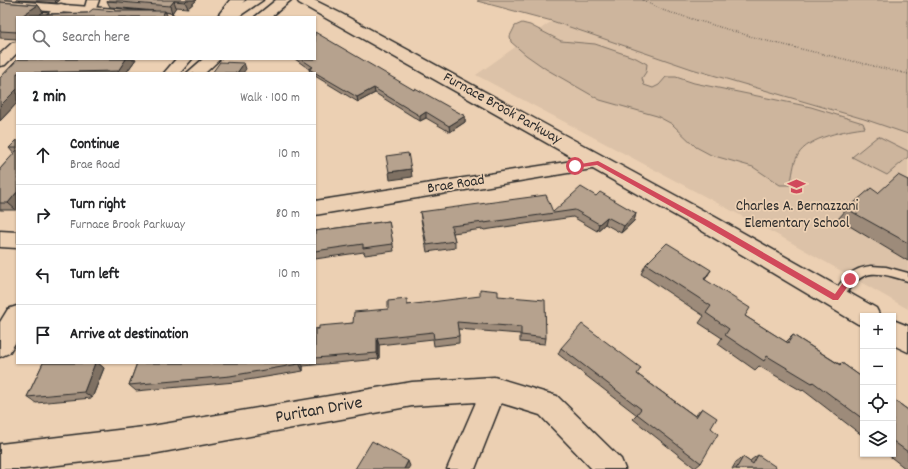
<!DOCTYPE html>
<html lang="en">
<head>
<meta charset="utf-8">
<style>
	:root { --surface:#fff; --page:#f6f6f6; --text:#202124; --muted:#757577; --line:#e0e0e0 }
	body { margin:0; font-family:Dekko,sans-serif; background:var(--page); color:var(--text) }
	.controls { position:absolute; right:12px; bottom:12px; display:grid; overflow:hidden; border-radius:0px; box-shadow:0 1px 3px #0004 }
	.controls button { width:36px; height:36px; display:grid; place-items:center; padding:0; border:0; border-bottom:1px solid var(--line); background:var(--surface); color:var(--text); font:20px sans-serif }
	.stop { position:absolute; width:12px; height:12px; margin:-9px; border:3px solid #d1495b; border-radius:50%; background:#fff }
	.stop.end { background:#d1495b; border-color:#fff; box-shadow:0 1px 4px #0008 }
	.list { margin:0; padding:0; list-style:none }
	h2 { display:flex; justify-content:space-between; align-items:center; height:52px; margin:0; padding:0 16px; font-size:17px }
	h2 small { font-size:13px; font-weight:400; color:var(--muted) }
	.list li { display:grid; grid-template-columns:26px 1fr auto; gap:12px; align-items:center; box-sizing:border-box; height:60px; padding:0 16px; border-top:1px solid var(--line) }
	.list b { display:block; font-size:15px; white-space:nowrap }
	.list p { margin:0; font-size:13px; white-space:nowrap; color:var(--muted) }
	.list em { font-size:13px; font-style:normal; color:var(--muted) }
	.icon { flex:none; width:22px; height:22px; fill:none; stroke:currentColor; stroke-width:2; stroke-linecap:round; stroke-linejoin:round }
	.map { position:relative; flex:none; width:908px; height:469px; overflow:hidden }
	.search { position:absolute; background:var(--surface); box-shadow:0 1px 3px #0004; left:16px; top:16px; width:300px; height:44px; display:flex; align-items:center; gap:10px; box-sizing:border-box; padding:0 14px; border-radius:0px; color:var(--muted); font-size:15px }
	.panel { position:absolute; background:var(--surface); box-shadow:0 1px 3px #0004; left:16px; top:72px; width:300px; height:292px; border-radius:0px }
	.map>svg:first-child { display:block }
	.built { fill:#dcc2a8 }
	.green { fill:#cdb59d; stroke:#7c7064 }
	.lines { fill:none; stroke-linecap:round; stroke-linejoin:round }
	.service-casing { stroke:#2b2b2b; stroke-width:3 }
	.minor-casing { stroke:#2b2b2b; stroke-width:3 }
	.tertiary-casing { stroke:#2b2b2b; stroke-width:3 }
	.secondary-casing { stroke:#2b2b2b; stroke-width:3 }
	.primary-casing { stroke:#2b2b2b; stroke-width:3 }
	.path { stroke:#2b2b2b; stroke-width:1.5; stroke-dasharray:0.5 2; stroke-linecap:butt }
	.service { fill:#ecd0b3; fill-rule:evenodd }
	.minor { fill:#ecd0b3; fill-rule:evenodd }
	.tertiary { fill:#ecd0b3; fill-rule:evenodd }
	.secondary { fill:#ecd0b3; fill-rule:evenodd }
	.primary { fill:#ecd0b3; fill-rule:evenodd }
	.wall { fill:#9d8b7a; stroke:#2b2b2b }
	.shaded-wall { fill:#7f7163; stroke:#2b2b2b }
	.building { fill:#b6a28e; stroke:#2b2b2b }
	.route { fill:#d1495b }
	.labels { text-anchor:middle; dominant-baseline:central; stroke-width:3.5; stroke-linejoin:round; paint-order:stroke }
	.street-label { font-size:15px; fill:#2b2b2b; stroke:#ecd0b3 }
	.poi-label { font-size:15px; fill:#2b2b2b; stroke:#ecd0b3 }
	.near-street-label { font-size:18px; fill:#2b2b2b; stroke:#ecd0b3 }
</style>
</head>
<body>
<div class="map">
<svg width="908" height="469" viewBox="0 0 908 469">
	<rect width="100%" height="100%" fill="#ecd0b3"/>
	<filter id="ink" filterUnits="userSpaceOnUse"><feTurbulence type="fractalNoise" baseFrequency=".025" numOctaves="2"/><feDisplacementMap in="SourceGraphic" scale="8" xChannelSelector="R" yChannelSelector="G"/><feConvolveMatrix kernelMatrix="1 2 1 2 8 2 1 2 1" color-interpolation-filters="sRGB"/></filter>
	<g filter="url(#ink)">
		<path class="built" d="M552 21 692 69 864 119 908 134V309L785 239 476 75Z"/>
		<g class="green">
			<path d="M480 0H908V134L864 119 692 69 552 21 477 1Z"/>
			<path d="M522 23 530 25 561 41 595 44 636 58 647 64 646 72 642 78 644 85 653 88 659 85 666 77H676L694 83 811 107 863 123 865 128C847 130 808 137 798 155 793 163 793 175 790 185H780L753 167 711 155 696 147 672 124 657 116 600 100 546 69 526 55 511 42 510 36 515 26Z"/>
			<path d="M878 136 908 151V157L887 175 852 157Z"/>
		</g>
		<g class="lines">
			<defs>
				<path id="service" d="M871 266 886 267 908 273V281C870 270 863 268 840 301L836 303 832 301 830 298 832 295C843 279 851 268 871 266Z"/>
				<g id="minor">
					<path d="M87 0H99L94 14H86L84 11Z"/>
					<path d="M61 4 65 5 67 8 58 17H45L57 5Z"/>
					<path d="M17 42V53L5 65 0 66V54L12 43Z"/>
					<path d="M598 157 604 159 607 163 604 167 315 215V201Z"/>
					<path d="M0 231 17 232V248L0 247Z"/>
					<path d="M494 377 557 396 621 459 625 469H592L540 415 501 403 475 469H447L476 402 412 406 152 454 24 469H0V444L152 426 412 382Z"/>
				</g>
				<path id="tertiary" d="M0 0 167 13 172 14 174 17H119L0 7Z"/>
				<g id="secondary">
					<path d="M230 0H245L231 17H217Z"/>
					<path d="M297 0H314L342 14 715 217 876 308 880 316H863V325L858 324 699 229 299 3Z"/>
					<path d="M893 320 908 326V352L893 345Z"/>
				</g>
				<g id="primary">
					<path d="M247 0H263L238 17H222L224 14Z"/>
					<path d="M276 0H291L271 17H255Z"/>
					<path d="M176 59H192L180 73H164Z"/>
					<path d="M203 59H220L205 73H187Z"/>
					<path d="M17 306V340L9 353 0 357V322L8 309Z"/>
				</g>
			</defs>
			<use href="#service" class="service-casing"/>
			<use href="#minor" class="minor-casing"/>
			<use href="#tertiary" class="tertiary-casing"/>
			<use href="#secondary" class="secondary-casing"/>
			<use href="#primary" class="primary-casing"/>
			<path class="path" d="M643 0 662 10 767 41 908 74"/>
			<use href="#service" class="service"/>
			<use href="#minor" class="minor"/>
			<use href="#tertiary" class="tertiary"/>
			<use href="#secondary" class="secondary"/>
			<use href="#primary" class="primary"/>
		</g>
		<g class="wall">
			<path d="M15 0H60L56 3Z"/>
			<path d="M197 0 188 8 176 7 172 13 165 12 17 17V39L0 38V2L38 5 43 12 40 14 88 13 115 11H155L110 7 107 1Z"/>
			<path d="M18 59H136L126 73H17V103L0 121V78Z"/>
			<path d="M295 59H315L414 90 465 116V122L450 132 426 118 420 121 375 93 358 102 315 76V73H310L309 69Z"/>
			<path d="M17 140V209L16 210H0V169L14 154 9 148Z"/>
			<path d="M908 180V261L838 219 847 209 878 193Z"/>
			<path d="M596 196 636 213 634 221 621 233 605 224 597 231 573 217 484 230 483 229 453 233 455 241V248L427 252 421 219 420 212H553Z"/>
			<path d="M389 221 394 251 365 255 364 252 315 259V231Z"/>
			<path d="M646 264 705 280 745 316 786 342 793 335 839 364 842 363 863 378V436L803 390 802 391 759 366 755 370 718 344 722 338 699 323 704 316 641 274Z"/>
			<path d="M498 296 546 338 545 344 520 342V334L458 329 459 336V343L434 346 433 339 379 345V359L303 366V371L235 382 136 391 129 385 137 363H315V329L353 323 388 309 408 305Z"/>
			<path d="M561 348 637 374 695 416 702 408 711 428 701 463 695 468 633 419 637 415 558 354Z"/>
			<path d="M43 363H98L104 368 92 398 36 403 27 397Z"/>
			<path d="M893 399 908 410V468L906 469 887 454H893Z"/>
			<path d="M758 455 775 469H732L736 462 743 457 750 462 751 460Z"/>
		</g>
		<g class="shaded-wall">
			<path d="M55 0H60L56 3Z"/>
			<path d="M187 0H197L188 8 185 2Z"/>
			<path d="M174 1 176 7 172 13 170 6Z"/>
			<path d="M38 5 43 12 36 17 23 15Z"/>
			<path d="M165 11 168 17H161Z"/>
			<path d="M126 59H136L126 73H119L118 71Z"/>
			<path d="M244 63 246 69 243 73H237Z"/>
			<path d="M374 88 375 93 358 102 357 97Z"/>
			<path d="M17 89V103L0 121V106Z"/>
			<path d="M426 112V118L420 121V116Z"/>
			<path d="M465 116V122L450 132 449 126Z"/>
			<path d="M411 169 412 177 390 180 389 172Z"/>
			<path d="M17 192V209L16 210 8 203Z"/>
			<path d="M636 213 634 221 621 233 624 226Z"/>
			<path d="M607 217 605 224 597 231 599 224Z"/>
			<path d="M711 270 705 280 704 279Z"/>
			<path d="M377 338 379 345V359L377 353Z"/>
			<path d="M95 363H98L104 368 92 398 84 392Z"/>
			<path d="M299 363H301L303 366V371Z"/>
			<path d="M408 461 410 466 408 469H404Z"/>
		</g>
		<g class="building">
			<path d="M108 0H187L185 2 174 1 170 6 107 1Z"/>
			<path d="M0 2 38 5 23 15 88 13 93 9 115 11H165L161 17H17V32L0 31Z"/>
			<path d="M315 32 414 90 415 88 465 116 449 126 426 112 420 116 374 88 357 97 309 69 313 67 301 59H315Z"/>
			<path d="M18 59H126L118 71 17 73V89L0 106V78Z"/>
			<path d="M220 62 244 63 237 73H212Z"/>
			<path d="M17 140V148H9Z"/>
			<path d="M17 150V192L8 203H0V169Z"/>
			<path d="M408 153 411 169 389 172 386 156Z"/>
			<path d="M898 175 908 180V243L847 209 871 188 878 193Z"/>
			<path d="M581 187 596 196 600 192 636 213 624 226 607 217 599 224 575 210 484 223V222L451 226 455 241 427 245 420 212 546 195 553 212Z"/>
			<path d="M389 221 393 244 363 248V244L315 251V231Z"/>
			<path d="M667 243 711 270 704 279 750 308 745 316 788 343 793 335 840 365 842 363 863 378V419L813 382 812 383 767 356 764 361 725 335 729 329 706 313 711 306 646 264Z"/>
			<path d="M480 289 498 291V296L545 300 546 338 521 335V327L457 322 459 336 434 339 433 332 377 338V353L315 358V329H319V326L353 323 354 312 388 309V301L407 299V305L480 296Z"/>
			<path d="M582 324 641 368 637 374 696 417 702 408 717 418 711 428 718 434 701 463 637 414 641 409 561 348Z"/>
			<path d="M43 363H95L84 392 27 397Z"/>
			<path d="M137 363H299V364L230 376 129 385Z"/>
			<path d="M893 399 908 410V452L893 441Z"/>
			<path d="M372 441 408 461 404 469H355Z"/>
			<path d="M758 455 776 467 775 469H736L743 457 753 464Z"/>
		</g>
	</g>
	<path class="route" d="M598 161 709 221 835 294 847 277H852L853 279 838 300H833L704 225 597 165 575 168 572 166 575 165Z"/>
	<defs>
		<symbol id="school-bare" viewBox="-9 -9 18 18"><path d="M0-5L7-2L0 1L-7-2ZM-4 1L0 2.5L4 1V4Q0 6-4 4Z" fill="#d1495b" stroke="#ecd0b3" stroke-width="2.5" paint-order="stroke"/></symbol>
	</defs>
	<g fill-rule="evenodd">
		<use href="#school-bare" x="784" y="174" width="25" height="25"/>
	</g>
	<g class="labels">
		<g class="street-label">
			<text transform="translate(502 109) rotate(29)">Furnace Brook Parkway</text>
			<text transform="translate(456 185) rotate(-9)">Brae Road</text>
		</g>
		<g class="poi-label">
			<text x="797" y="207">Charles A. Bernazzani<tspan x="797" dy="17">Elementary School</tspan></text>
		</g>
		<g class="near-street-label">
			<text transform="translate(319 411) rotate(-10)">Puritan Drive</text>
		</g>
	</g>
</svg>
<div class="controls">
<button>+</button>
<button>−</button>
<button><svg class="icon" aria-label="locate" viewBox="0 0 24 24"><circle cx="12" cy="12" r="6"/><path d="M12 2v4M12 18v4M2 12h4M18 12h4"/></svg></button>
<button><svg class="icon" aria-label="layers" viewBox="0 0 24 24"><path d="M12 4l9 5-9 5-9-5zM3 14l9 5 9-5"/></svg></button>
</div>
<div class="stop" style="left:575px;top:166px"></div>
<div class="stop end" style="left:850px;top:279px"></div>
<div class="search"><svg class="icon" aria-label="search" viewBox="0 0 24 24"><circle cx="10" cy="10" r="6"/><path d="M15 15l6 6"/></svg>Search here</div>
<section class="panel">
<h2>2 min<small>Walk · 100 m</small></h2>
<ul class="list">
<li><svg class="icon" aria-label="ahead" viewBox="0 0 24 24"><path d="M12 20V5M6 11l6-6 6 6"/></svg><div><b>Continue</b><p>Brae Road</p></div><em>10 m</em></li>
<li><svg class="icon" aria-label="right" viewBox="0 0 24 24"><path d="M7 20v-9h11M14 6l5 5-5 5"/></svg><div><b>Turn right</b><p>Furnace Brook Parkway</p></div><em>80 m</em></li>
<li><svg class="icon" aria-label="left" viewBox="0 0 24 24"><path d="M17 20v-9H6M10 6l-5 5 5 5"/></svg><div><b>Turn left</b></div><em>10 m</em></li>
<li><svg class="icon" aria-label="arrive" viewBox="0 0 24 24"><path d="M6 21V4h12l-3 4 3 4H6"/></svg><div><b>Arrive at destination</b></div></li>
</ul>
</section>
</div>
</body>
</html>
